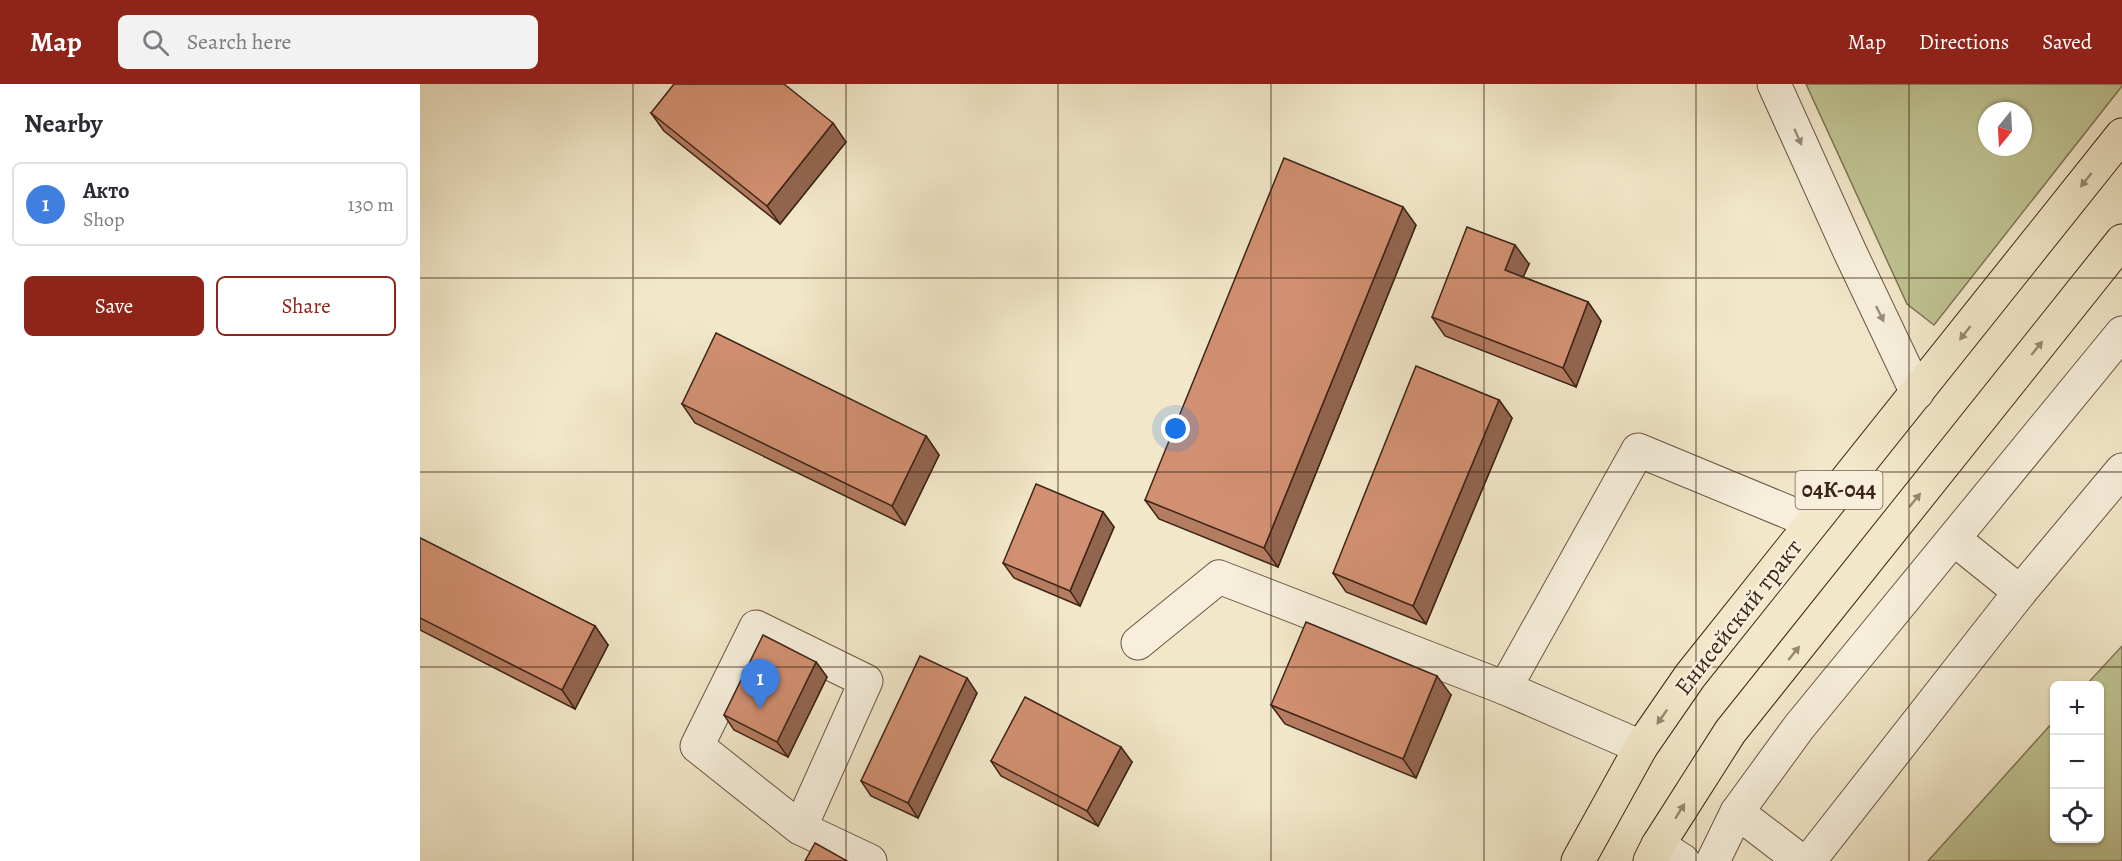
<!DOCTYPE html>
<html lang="en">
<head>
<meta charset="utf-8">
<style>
	:root { --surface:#fff; --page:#f2f2f3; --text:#2b2b33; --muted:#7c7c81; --line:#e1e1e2; --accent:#8f2418 }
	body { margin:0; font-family:Alegreya,serif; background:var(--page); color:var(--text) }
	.controls { position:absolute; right:18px; bottom:18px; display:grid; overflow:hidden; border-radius:9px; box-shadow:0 2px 4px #0004 }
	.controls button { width:54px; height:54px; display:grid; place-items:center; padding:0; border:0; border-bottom:2px solid var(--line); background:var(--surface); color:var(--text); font:30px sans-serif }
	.compass { position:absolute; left:1558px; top:18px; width:54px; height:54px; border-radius:50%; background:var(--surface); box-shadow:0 2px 4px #0004; rotate:198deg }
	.you { position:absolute; left:756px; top:345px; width:21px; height:21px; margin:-15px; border:4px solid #fff; border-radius:50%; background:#1a73e8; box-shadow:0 0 0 9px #1a73e833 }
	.badge { display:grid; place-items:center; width:39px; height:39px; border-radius:50%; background:var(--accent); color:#fff; font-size:20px; font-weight:700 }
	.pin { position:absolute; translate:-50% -50px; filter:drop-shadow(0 2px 3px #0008) }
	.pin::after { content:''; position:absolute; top:32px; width:21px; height:18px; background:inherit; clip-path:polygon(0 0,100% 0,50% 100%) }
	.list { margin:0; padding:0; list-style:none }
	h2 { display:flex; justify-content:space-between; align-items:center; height:78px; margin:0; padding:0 24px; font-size:26px }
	h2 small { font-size:20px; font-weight:400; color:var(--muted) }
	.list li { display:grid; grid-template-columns:39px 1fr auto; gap:18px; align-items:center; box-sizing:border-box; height:84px; margin:0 12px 12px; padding:0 12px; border:2px solid var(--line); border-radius:9px }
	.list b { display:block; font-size:22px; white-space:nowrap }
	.list p { margin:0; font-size:20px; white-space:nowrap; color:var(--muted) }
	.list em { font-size:20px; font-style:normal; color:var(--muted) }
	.actions { display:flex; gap:12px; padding:18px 24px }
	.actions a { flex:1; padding:14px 0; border:2px solid var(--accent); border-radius:9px; text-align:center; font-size:21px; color:var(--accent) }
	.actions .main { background:var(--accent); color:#fff }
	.icon { flex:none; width:33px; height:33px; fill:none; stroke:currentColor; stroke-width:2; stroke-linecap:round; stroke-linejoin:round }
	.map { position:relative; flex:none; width:1702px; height:777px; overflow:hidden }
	header { display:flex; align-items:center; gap:36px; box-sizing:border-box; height:84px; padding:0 30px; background:var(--accent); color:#fff }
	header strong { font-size:28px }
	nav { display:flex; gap:33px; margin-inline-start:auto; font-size:21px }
	.search { width:420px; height:54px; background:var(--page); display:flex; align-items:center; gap:15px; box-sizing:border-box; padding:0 21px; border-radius:9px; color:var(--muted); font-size:22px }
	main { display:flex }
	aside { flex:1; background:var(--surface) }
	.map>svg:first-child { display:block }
	.green { fill:#c0c493; stroke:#7f7456; stroke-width:1.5; fill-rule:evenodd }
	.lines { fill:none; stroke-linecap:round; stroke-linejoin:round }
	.minor-casing { stroke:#6b5544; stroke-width:35 }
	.major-casing { stroke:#3e2418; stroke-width:35 }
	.minor { stroke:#f7efdc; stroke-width:33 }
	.major { stroke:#f2e7c9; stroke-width:33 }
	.wall { fill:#b47c61; stroke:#3e2418; stroke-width:1.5 }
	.shaded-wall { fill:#92654f; stroke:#3e2418; stroke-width:1.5 }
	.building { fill:#d19071; stroke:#3e2418; stroke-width:1.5 }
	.oneway { fill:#9a8a7a }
	.oneway2 { fill:#988670 }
	.grid { fill:none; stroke:#3e2418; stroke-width:1.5; stroke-opacity:0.55 }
	.labels { text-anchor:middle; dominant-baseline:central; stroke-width:5; stroke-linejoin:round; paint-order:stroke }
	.shield { fill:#f7efdc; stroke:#766153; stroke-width:1.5 }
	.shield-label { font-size:22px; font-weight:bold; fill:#3e2418 }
	.street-label { font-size:24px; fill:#3e2418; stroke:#f7efdc }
</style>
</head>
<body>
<header>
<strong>Map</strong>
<div class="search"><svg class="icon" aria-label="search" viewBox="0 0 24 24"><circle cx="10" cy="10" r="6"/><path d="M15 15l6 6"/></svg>Search here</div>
<nav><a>Map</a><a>Directions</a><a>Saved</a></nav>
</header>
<main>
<aside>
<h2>Nearby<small></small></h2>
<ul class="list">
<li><span class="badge" style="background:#3f7fe0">1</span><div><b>Акто</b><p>Shop</p></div><em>130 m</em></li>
</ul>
<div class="actions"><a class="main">Save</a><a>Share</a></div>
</aside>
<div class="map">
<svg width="1702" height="777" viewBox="0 0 1702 777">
	<rect width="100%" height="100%" fill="#f2e7c9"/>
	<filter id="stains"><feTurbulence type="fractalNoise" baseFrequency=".00333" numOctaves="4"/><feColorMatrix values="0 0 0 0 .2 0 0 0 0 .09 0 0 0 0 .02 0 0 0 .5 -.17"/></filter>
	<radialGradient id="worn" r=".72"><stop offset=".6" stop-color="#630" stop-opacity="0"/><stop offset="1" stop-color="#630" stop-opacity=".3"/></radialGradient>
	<g class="green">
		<path d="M1386 0H1702V2L1514 241 1487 220ZM1567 27H1603V63H1567Z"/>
		<path d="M1702 562V777H1508L1634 637V754H1680V602L1666 601Z"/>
	</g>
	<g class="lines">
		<defs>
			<g id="minor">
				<path d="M1354 0 1430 168 1497 309"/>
				<path d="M1534 455 1600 508"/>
				<path d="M718 559 799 493 1085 604"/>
				<path d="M1221 663 1085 604 1218 366 1392 438"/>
				<path d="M1317 728 1381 777"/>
				<path d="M380 744 446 597 336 543 277 662 380 744 450 777"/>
				<path d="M1238 761 1263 777"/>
				<path d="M1293 777 1317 728 1379 643 1702 249"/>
				<path d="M1389 777 1600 508 1702 386"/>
			</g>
			<g id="major">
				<path d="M1158 777 1221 663 1270 592 1702 51"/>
				<path d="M1230 777 1238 761 1310 648 1702 157"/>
			</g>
		</defs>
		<use href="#minor" class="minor-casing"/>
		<use href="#major" class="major-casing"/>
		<use href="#minor" class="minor"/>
		<use href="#major" class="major"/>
	</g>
	<g class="wall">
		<path d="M231 29 426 58 360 140 244 47Z"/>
		<path d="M996 141 858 483 739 435 725 416Z"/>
		<path d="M1109 180 1103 193 1168 218 1181 237 1156 303 1025 252 1012 233Z"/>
		<path d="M1079 316 1092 334 1006 540 926 508 913 489Z"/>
		<path d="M262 320 506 352 519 371 485 441 275 339Z"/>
		<path d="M683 428 694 443 660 522 594 494 583 479Z"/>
		<path d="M0 454 175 542 188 561 155 625 0 546Z"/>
		<path d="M396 578 407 593 368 673 314 646 304 631Z"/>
		<path d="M557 609 498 734 451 712 441 697Z"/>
		<path d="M1031 611 996 694 865 640 851 621Z"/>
		<path d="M571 677 712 678 678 742 581 692Z"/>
	</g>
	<g class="shaded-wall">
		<path d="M413 39 426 58 360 140 347 122Z"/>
		<path d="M983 123 996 141 858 483 844 464Z"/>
		<path d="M1095 161 1109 180 1098 205 1085 186Z"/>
		<path d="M1168 218 1181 237 1156 303 1143 284Z"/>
		<path d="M1079 316 1092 334 1006 540 993 522Z"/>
		<path d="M506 352 519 371 485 441 472 422Z"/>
		<path d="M683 428 694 443 660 522 650 507Z"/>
		<path d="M175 542 188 561 155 625 142 606Z"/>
		<path d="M396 578 407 593 368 673 357 658Z"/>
		<path d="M1017 592 1031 611 996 694 983 675Z"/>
		<path d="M547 594 557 609 498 734 488 719Z"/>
		<path d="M701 663 712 678 678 742 667 727Z"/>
	</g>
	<g class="building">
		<path d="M254 0H364L413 39 347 122 231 29Z"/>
		<path d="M864 74 983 123 844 464 725 416Z"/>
		<path d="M1047 143 1095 161 1085 186 1168 218 1143 284 1012 233Z"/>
		<path d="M296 249 506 352 472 422 262 320Z"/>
		<path d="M996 282 1079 316 993 522 913 489Z"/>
		<path d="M616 400 683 428 650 507 583 479Z"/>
		<path d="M0 454 175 542 142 606 0 534Z"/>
		<path d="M886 538 1017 592 983 675 851 621Z"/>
		<path d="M343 551 396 578 357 658 304 631Z"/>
		<path d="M500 572 547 594 488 719 441 697Z"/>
		<path d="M605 613 701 663 667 727 571 677Z"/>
		<path d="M395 759 427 777H385Z"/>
	</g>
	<defs><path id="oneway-solid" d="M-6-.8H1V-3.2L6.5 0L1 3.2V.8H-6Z" transform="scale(1.5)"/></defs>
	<g class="oneway">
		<use href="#oneway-solid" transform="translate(1378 53) rotate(66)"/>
		<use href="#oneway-solid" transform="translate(1460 230) rotate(64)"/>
	</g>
	<g class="oneway2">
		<use href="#oneway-solid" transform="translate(1666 96) rotate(128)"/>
		<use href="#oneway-solid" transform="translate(1545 249) rotate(128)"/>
		<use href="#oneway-solid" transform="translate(1617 264) rotate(-51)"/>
		<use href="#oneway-solid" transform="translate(1495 416) rotate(-51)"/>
		<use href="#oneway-solid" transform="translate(1374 569) rotate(-51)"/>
		<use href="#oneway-solid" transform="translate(1242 633) rotate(125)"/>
		<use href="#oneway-solid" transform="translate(1260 727) rotate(-58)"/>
	</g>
	<path class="grid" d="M213 0V777M426 0V777M638 0V777M851 0V777M1064 0V777M1276 0V777M1489 0V777M0 194H1702M0 388H1702M0 583H1702"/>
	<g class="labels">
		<rect class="shield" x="1375.5" y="387" width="87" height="38" rx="4.5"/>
		<g class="shield-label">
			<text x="1419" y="406">04К-044</text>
		</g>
		<g class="street-label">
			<text transform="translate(1318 533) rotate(-52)">Енисейский тракт</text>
		</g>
	</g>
	<rect width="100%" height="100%" filter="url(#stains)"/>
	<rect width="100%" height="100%" fill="url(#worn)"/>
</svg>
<div class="controls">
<button>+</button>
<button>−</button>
<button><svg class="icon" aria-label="locate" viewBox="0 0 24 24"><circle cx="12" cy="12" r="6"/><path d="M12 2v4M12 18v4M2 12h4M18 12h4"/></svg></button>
</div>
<svg class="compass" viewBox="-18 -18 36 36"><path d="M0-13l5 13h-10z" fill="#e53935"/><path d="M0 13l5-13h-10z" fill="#7c7c81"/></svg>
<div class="you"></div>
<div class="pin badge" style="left:340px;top:625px;background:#3f7fe0">1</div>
</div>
</main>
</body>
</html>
